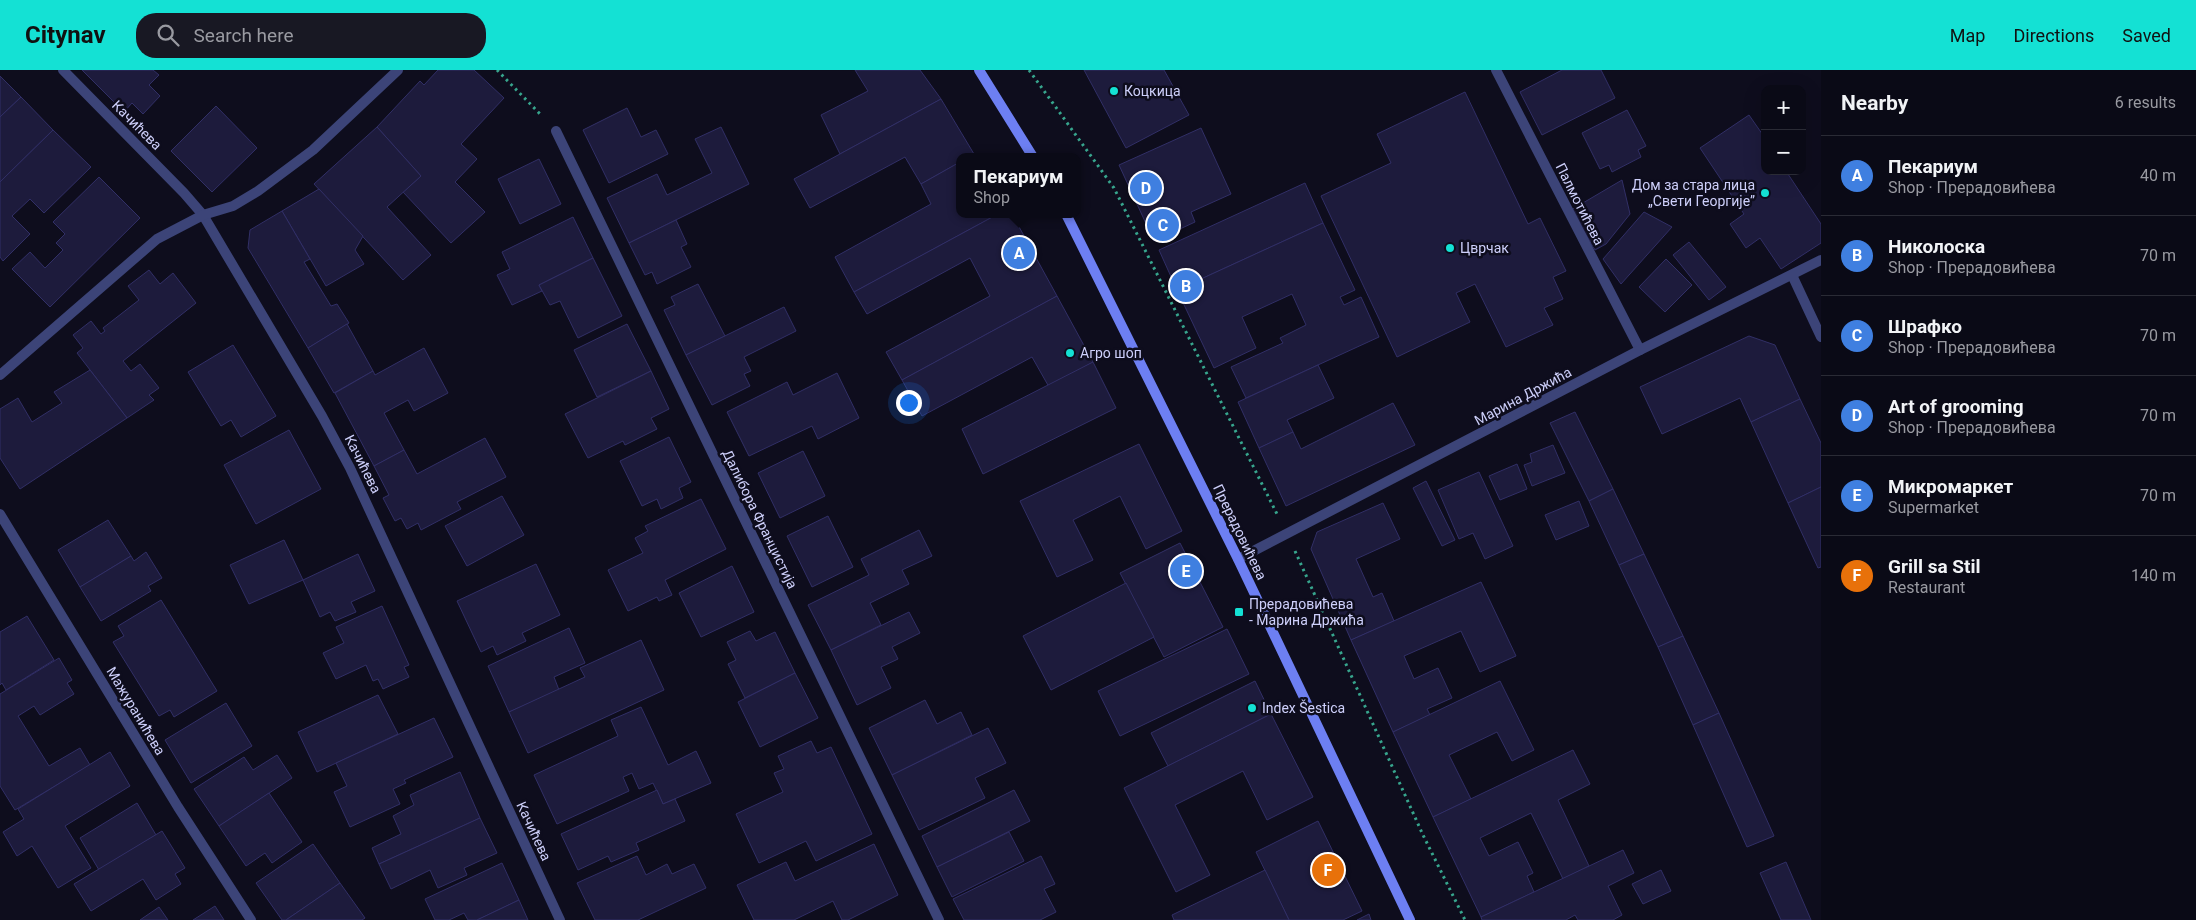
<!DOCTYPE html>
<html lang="en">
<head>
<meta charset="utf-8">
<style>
	:root { --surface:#0a0a16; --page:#181823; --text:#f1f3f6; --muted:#999aa1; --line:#2a2b35; --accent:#14e1d4 }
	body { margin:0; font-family:Roboto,sans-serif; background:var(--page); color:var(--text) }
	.controls { position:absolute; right:15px; top:15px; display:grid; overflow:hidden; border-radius:10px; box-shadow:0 5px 20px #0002 }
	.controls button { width:45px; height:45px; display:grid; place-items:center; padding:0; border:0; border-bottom:1px solid var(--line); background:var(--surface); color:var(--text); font:25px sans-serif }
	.you { position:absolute; left:908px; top:332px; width:18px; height:18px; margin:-12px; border:4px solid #fff; border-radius:50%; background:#1a73e8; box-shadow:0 0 0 8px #1a73e833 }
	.badge { display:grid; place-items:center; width:32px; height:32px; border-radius:50%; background:var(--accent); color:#fff; font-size:16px; font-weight:700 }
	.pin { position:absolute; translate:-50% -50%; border:2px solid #fff; box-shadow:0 1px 5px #0006 }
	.popup { position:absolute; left:956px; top:83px; width:125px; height:65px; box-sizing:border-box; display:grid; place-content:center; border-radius:10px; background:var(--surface); filter:drop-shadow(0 1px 4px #0005); font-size:16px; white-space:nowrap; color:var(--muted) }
	.popup b { font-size:19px; color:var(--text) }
	.popup::after { content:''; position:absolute; left:50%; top:100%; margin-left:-10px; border:10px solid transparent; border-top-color:var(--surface) }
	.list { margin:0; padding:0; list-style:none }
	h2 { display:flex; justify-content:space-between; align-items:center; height:65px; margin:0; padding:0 20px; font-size:21px }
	h2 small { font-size:16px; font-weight:400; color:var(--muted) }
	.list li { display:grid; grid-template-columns:32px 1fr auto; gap:15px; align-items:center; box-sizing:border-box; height:80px; padding:0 20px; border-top:1px solid var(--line) }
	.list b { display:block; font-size:19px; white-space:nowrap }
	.list p { margin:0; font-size:16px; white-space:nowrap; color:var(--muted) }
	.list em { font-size:16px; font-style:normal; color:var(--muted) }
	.icon { flex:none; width:28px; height:28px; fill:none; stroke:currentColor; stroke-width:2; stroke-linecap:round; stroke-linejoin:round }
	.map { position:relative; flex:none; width:1821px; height:850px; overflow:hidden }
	header { display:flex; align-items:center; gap:30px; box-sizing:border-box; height:70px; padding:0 25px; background:var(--accent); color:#111 }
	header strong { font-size:24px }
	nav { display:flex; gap:28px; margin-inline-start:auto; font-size:18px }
	.search { width:350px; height:45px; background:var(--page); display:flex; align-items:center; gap:12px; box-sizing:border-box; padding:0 18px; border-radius:20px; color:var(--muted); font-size:19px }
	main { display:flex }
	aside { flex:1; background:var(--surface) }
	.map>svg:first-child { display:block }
	.building { fill:#1d1b3c; stroke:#312f66 }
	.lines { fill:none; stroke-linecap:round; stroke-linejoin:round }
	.path { stroke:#37a58d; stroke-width:3; stroke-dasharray:2.5 4; stroke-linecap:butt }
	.street { stroke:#3c4478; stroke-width:10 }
	.secondary { stroke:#6d7ff2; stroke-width:10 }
	.poi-dot { fill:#14e1d4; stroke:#0e0d1d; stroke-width:2 }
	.labels { text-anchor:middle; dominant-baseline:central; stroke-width:5; stroke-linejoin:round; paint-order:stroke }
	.poi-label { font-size:14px; fill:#ced0fb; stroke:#0e0d1d; text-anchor:start }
	.street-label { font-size:14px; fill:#ced0fb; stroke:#0e0d1d }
</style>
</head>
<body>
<header>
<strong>Citynav</strong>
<div class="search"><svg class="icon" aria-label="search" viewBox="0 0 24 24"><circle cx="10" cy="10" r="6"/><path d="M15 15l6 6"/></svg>Search here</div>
<nav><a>Map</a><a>Directions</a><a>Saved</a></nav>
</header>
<main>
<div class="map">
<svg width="1821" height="850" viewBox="0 0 1821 850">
	<rect width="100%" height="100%" fill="#0e0d1d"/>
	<g class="building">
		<path d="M82 0H153L159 5 149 15 160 26 143 44 132 33 124 42Z"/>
		<path d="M438 0H474L504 28 461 74 477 89 455 112 485 142 451 173 403 122 421 106 377 57 420 11 424 15Z"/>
		<path d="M855 0H920L941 29 840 84 821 45 868 21Z"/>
		<path d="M1084 0H1164L1189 45 1126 78Z"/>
		<path d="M1562 0H1601L1615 28 1542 65 1520 22Z"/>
		<path d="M0 6 21 27 0 47Z"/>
		<path d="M1465 22 1528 154 1540 148 1566 201 1553 207 1563 229 1544 238 1553 255 1506 277 1475 214 1456 223 1470 252 1397 287 1321 126 1391 93 1377 64Z"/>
		<path d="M21 27 53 60 0 112V47Z"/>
		<path d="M941 29 974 84 969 87H960V92L921 114 905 87 810 138 794 109Z"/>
		<path d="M216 36 257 78 212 122 171 81Z"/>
		<path d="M627 38 641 67 656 60 668 84 609 113 583 60Z"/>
		<path d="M1627 40 1646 76 1638 80 1641 87 1612 102 1609 95 1600 99 1582 63Z"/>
		<path d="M1749 45 1765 68V101H1786L1821 154V173L1781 199 1760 168 1746 178 1730 154 1744 144 1700 78Z"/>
		<path d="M377 57 421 106 387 137 431 185 403 210 314 114Z"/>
		<path d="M721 57 749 114 629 173 607 128 657 104 667 125 712 103 695 69Z"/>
		<path d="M1201 58 1231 124 1191 142 1195 152 1154 171 1119 95Z"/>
		<path d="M53 60 91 97 44 143 30 129 12 146 30 164 3 191 0 187V112Z"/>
		<path d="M539 89 561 134 520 154 498 109Z"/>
		<path d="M960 92V144H998L854 222 835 187 931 134 921 114Z"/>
		<path d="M99 107 140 148 50 237 12 199 30 182 45 198 63 180 56 173 65 164 53 152Z"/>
		<path d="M1622 110 1630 144 1606 174 1595 180 1571 140Z"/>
		<path d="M1305 113 1323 153 1177 220 1159 180Z"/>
		<path d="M319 119 363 166 355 180 364 194 326 216 282 141Z"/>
		<path d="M282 141 310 189 304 192 331 236 337 234 349 253 308 278 248 178 250 160Z"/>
		<path d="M1644 142 1672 157 1621 214 1603 189Z"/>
		<path d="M998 144H1012L1057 226 902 310 886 282 990 226 970 188 867 244 854 222Z"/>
		<path d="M573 147 593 188 539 215 542 221 512 235 497 205 510 199 502 182Z"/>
		<path d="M676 150 687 174 681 177 691 197 657 214 652 202 645 205 629 173Z"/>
		<path d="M1323 153 1355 220 1340 227 1344 235 1361 227 1379 267 1246 328 1231 297 1283 273 1280 268 1306 255 1292 224 1242 247 1256 278 1214 298 1177 220Z"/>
		<path d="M1689 172 1726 217 1709 230 1673 185Z"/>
		<path d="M593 188 622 246 578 268 560 231 550 235 539 215Z"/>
		<path d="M1666 189 1692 215 1665 242 1639 217Z"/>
		<path d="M149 200 160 214 173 203 196 233 123 291 131 301 140 294 159 318 149 325 154 330 127 348 77 283 83 278 73 265 91 251 101 264 105 261 103 258 139 230 128 216Z"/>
		<path d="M698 214 725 266 686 285 664 240 675 235 671 227Z"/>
		<path d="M1057 226 1093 292 1049 317 1032 287 922 346 902 310Z"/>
		<path d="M784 237 796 261 744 287 751 301 744 304 750 316 712 335 686 285Z"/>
		<path d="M347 254 373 301 334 323 308 278Z"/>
		<path d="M627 254 651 301 597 327 574 280Z"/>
		<path d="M1749 266 1775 275 1800 329 1751 352 1740 328 1662 364 1640 317Z"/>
		<path d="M233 275 276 346 241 367 231 350 221 356 188 302Z"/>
		<path d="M424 278 448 323 414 341 408 330 384 343 404 380 374 396 335 323 373 301 375 305Z"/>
		<path d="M1093 292 1116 338 983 404 962 359Z"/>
		<path d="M1318 295 1334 328 1287 350 1293 362 1259 378 1238 332Z"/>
		<path d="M90 300 127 348 20 419 0 388V339L18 328 32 352 62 333 54 322Z"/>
		<path d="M651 301 669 339 651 348 657 359 625 375 623 371 588 388 565 344Z"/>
		<path d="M837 303 859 348 818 369 812 356 749 386 727 342 787 312 793 325Z"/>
		<path d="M1800 329 1821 373V417L1788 433 1751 352Z"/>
		<path d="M1393 333 1415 375 1286 436 1259 378 1293 362 1301 379Z"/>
		<path d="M1575 342 1613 419 1589 431 1550 353Z"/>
		<path d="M289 360 321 419 256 454 224 395Z"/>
		<path d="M669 367 691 412 679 418 683 428 661 439 657 429 642 436 620 391Z"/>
		<path d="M485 368 506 407 457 432 461 439 421 460 418 453 407 459 401 448 395 451 383 428 389 425 374 396 404 380 417 404Z"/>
		<path d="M1139 374 1182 461 1146 479 1120 426 1073 450 1093 490 1057 507 1020 431Z"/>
		<path d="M1553 375 1565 403 1532 416 1524 395 1532 392 1530 384Z"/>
		<path d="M803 381 825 426 780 448 758 403Z"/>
		<path d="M1517 394 1527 419 1500 430 1489 406Z"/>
		<path d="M1479 402 1513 476 1485 489 1473 463 1459 469 1438 420Z"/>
		<path d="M1426 411 1455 470 1442 476 1413 418Z"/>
		<path d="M1821 417V497L1818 498 1788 433Z"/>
		<path d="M1613 419 1644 484 1619 495 1589 431Z"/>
		<path d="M502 426 524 465 467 496 445 456Z"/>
		<path d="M701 429 726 479 665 510 672 525 659 531 657 527 628 541 608 500 643 483 635 468 648 461 645 456Z"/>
		<path d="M1579 431 1589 456 1556 470 1545 445Z"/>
		<path d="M1383 433 1400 469 1356 489 1373 527 1382 523 1394 551 1351 570 1311 479 1317 462Z"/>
		<path d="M828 446 853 497 812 517 787 466Z"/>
		<path d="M108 450 131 486 80 517 58 480Z"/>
		<path d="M919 460 932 486 902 500 909 514 870 533 881 555 831 580 808 535 869 505 861 489Z"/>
		<path d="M284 470 303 510 249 534 230 495Z"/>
		<path d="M1180 473 1223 557 1164 587 1120 503Z"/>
		<path d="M146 482 162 508 148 516 151 521 101 551 80 517 131 486 134 491Z"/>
		<path d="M358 484 375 521 351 532 356 542 335 551 330 542 320 547 303 510Z"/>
		<path d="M1644 484 1683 566 1658 577 1619 495Z"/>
		<path d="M536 494 560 545 522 563 526 571 497 585 493 576 481 582 457 531Z"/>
		<path d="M732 496 754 542 701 567 679 523Z"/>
		<path d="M1481 512 1516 586 1480 602 1461 561 1404 586 1414 609 1438 598 1452 628 1427 639 1430 645 1393 662 1351 570Z"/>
		<path d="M1126 513 1154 567 1051 620 1023 566Z"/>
		<path d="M161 530 217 621 174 647 170 640 159 646 113 572 124 566 118 556Z"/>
		<path d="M382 536 409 595 404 597 409 607 383 619 378 609 373 611 366 595 336 609 323 583 344 573 336 557Z"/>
		<path d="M909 542 920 563 892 577 898 589 881 597 891 618 857 635 831 580Z"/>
		<path d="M27 546 54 590 6 620 2 613 0 615V562Z"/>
		<path d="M569 558 585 593 554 607 559 620 509 642 488 596Z"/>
		<path d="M1227 559 1249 604 1120 666 1098 621Z"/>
		<path d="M750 561 756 571 775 562 795 603 745 628 728 594 736 590 727 572Z"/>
		<path d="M1683 566 1719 643 1693 655 1658 577Z"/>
		<path d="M641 570 664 620 528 683 509 642 585 607 580 598Z"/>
		<path d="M59 588 72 610 67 613 74 624 40 645 34 636 18 646 49 696 80 678 90 695 15 740 0 716V624Z"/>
		<path d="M795 603 818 648 760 677 738 632Z"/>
		<path d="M1255 611 1271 644 1168 696 1151 663Z"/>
		<path d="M1500 611 1534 680 1512 691 1497 662 1449 685 1471 729 1433 747 1393 662Z"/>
		<path d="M378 625 398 664 317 702 298 662Z"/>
		<path d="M925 630 937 654 961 642 972 665 892 705 869 658Z"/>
		<path d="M226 633 252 676 191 713 165 670Z"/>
		<path d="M641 637 668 695 696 681 711 713 663 734 653 713 639 719 632 703 623 707 629 721 557 754 534 705 618 666 611 650Z"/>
		<path d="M1719 643 1774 766 1747 777 1693 655Z"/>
		<path d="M1271 644 1313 727 1267 750 1243 701 1175 735 1210 805 1176 822 1124 718Z"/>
		<path d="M434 648 453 687 404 710 406 713 393 719 400 734 350 757 334 722 347 716 336 693Z"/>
		<path d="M988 658 1006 693 975 708 985 728 919 760 892 705Z"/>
		<path d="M811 671 817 683 831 677 872 764 816 791 806 771 759 793 736 744 783 722 774 703 784 699 778 686Z"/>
		<path d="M1573 680 1590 714 1558 730 1589 796 1563 809 1531 743 1480 768 1489 786 1518 772 1533 803 1527 806 1534 822 1481 847 1433 747Z"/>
		<path d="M110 682 130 716 65 756 91 798 58 818 32 776 17 786 3 762 24 749 18 739Z"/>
		<path d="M277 685 292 708 219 756 194 719 244 687 253 700Z"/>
		<path d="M460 702 480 748 379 794 372 778 401 764 393 746 414 735 410 725Z"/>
		<path d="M657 720 663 734 675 729 685 751 636 773 639 780 611 792 608 786 578 800 561 764Z"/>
		<path d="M1014 720 1030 751 937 797 922 766Z"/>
		<path d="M269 723 302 772 272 793 265 783 246 796 219 756Z"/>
		<path d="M137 733 156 765 99 800 80 768Z"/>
		<path d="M480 748 497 783 464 798 467 805 438 818 430 800 391 819 379 794Z"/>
		<path d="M1318 751 1362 841 1343 850H1289L1256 782Z"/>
		<path d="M162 761 185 798 175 804 181 814 156 830 143 809 91 841 74 814Z"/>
		<path d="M1009 762 1024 791 952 827 937 797Z"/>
		<path d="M313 774 340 813 286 850H282L256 813Z"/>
		<path d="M874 774 898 825 848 850H842L833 831 794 850H754L737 815 786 792 795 811Z"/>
		<path d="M1623 780 1634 803 1608 816 1622 845 1613 850H1578L1575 845 1566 850H1482L1481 847Z"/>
		<path d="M637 786 646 805 667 794 672 804 694 794 706 818 638 850H595L577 813Z"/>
		<path d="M1041 786 1055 814 1044 819 1056 842 1040 850H964L953 829Z"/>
		<path d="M1786 792 1811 850H1781L1760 803Z"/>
		<path d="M502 793 519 830 477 850H468L464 843 449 850H435L425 829Z"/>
		<path d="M1265 800 1289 850H1174L1172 845Z"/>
		<path d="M1661 800 1671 821 1643 834 1632 814Z"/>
		<path d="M340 813 365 848 362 850H286Z"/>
		<path d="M519 830 528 850H477Z"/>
		<path d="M215 836 224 850H193Z"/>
		<path d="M159 837 168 850H140Z"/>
		<path d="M1369 844 1371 850H1357Z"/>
	</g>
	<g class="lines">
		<g class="path">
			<path d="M497 0 542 46"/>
			<path d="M1029 0 1114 118 1278 446"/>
			<path d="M1295 481 1423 765 1465 850"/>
		</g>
		<g class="street">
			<path d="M63 0 184 123 203 145 322 346 350 398 560 850"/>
			<path d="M1496 0 1640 280"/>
			<path d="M556 61 939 850"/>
			<path d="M1792 205 1821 267"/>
			<path d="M0 305 157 169 203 145 233 136 258 121 313 80 398 0"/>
			<path d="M0 444 178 737 251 850"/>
			<path d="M1238 489 1640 280 1821 190"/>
		</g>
		<g class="secondary">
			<path d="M979 0 1033 87"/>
			<path d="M1066 144 1238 489 1410 850"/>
		</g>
	</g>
	<g class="poi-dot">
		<circle cx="1114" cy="21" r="5"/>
		<circle cx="1765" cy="123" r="5"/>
		<circle cx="1450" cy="178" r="5"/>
		<circle cx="1070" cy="283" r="5"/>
		<rect x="1234" y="537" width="10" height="10" rx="2.5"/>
		<circle cx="1252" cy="638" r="5"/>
	</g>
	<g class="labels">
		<g class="poi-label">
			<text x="1124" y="21">Коцкица</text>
			<text x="1755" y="115" text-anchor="end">Дом за стара лица<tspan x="1755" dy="16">„Свети Георгије”</tspan></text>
			<text x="1460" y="178">Цврчак</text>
			<text x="1080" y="283">Агро шоп</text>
			<text x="1249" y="534">Прерадовићева<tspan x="1249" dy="16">- Марина Држића</tspan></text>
			<text x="1262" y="638">Index Šestica</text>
		</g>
		<g class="street-label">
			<text transform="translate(137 55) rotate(45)">Качићева</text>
			<text transform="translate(1580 134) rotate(63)">Палмотићева</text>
			<text transform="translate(1523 326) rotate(-28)">Марина Држића</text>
			<text transform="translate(363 394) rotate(63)">Качићева</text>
			<text transform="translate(760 449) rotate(64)">Далибора Францистија</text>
			<text transform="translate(1240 462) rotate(64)">Прерадовићева</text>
			<text transform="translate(136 641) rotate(59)">Мажуранићева</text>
			<text transform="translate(534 761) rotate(65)">Качићева</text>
		</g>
	</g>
</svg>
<div class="controls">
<button>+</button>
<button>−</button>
</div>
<div class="you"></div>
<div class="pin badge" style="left:1019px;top:183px;background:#3f7fe0">A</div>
<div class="popup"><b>Пекариум</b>Shop</div>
<div class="pin badge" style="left:1186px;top:216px;background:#3f7fe0">B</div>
<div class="pin badge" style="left:1163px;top:155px;background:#3f7fe0">C</div>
<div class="pin badge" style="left:1146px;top:118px;background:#3f7fe0">D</div>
<div class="pin badge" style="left:1186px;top:501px;background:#3f7fe0">E</div>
<div class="pin badge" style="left:1328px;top:800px;background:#e8710a">F</div>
</div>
<aside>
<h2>Nearby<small>6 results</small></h2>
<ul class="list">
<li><span class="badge" style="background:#3f7fe0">A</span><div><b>Пекариум</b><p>Shop · Прерадовићева</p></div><em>40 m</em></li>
<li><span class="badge" style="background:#3f7fe0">B</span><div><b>Николоска</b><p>Shop · Прерадовићева</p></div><em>70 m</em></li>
<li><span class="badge" style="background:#3f7fe0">C</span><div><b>Шрафко</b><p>Shop · Прерадовићева</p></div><em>70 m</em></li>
<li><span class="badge" style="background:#3f7fe0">D</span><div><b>Art of grooming</b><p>Shop · Прерадовићева</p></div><em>70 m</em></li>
<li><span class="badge" style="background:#3f7fe0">E</span><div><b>Микромаркет</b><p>Supermarket</p></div><em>70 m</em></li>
<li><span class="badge" style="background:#e8710a">F</span><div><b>Grill sa Stil</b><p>Restaurant</p></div><em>140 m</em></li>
</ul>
</aside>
</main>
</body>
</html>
